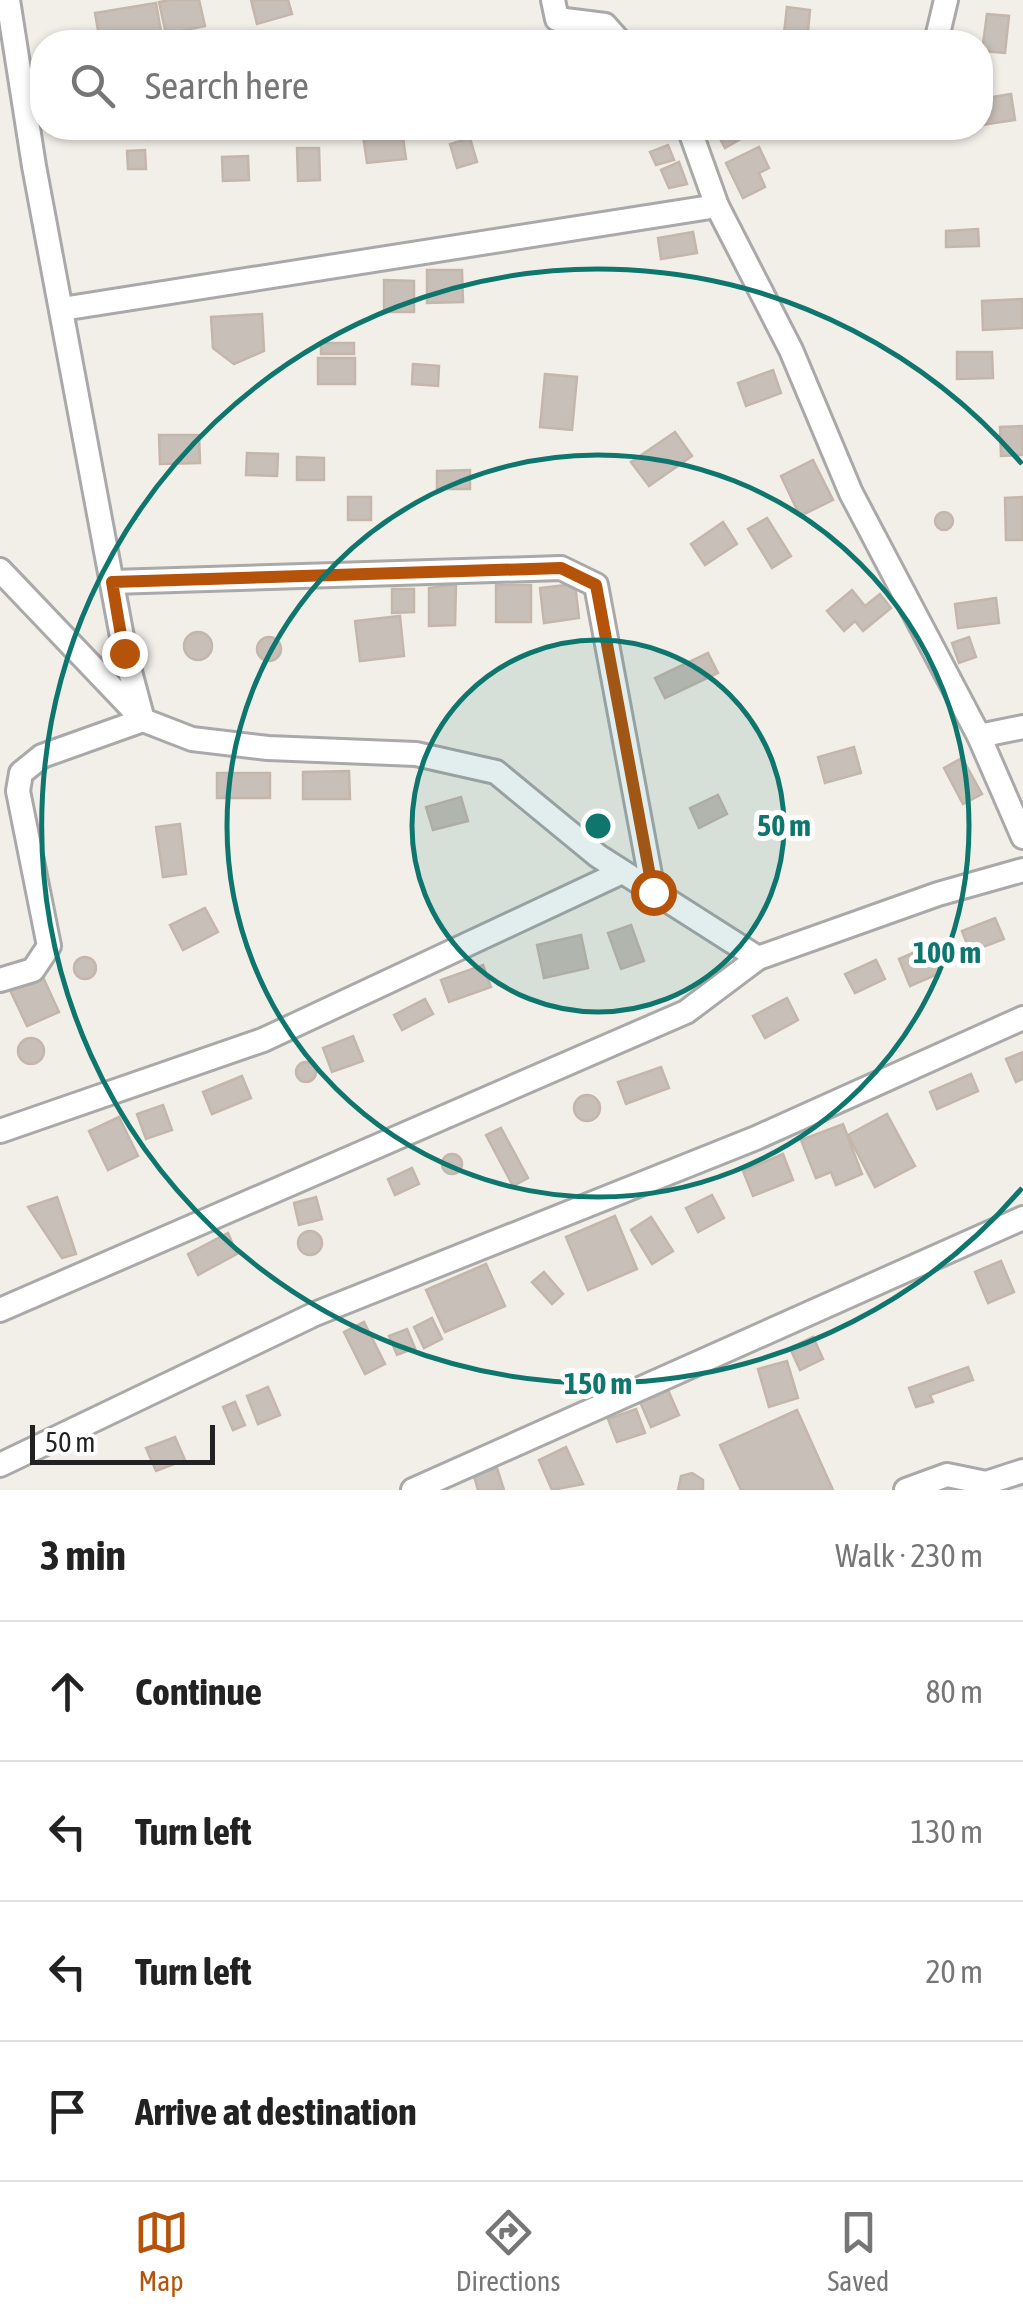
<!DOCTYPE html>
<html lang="en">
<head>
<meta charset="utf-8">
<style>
	:root { --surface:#fff; --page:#f2f2f2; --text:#222; --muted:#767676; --line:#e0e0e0; --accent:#b45309 }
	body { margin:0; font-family:"Asap Condensed",sans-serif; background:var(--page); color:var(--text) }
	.scale { position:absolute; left:30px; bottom:25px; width:185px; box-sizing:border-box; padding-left:10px; border:5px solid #222; border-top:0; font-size:28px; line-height:35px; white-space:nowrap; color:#222; -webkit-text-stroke:8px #fff; paint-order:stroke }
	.stop { position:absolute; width:30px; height:30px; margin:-22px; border:8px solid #b45309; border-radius:50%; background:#fff }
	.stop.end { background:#b45309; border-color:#fff; box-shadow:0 2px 10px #0008 }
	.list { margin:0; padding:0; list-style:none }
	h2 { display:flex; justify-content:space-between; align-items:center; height:130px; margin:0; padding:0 40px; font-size:42px }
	h2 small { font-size:32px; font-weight:400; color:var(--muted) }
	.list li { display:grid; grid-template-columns:65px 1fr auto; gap:30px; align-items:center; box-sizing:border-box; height:140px; padding:0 40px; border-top:2px solid var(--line) }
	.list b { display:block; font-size:38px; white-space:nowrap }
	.list em { font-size:32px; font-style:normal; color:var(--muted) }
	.icon { flex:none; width:55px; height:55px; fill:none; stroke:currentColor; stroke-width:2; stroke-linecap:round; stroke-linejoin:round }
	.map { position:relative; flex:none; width:1023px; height:1490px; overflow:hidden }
	.search { position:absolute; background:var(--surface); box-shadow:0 2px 8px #0004; left:30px; right:30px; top:30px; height:110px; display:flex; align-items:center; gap:25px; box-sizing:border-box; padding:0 35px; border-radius:40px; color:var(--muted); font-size:38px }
	.sheet { height:690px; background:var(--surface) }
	nav { display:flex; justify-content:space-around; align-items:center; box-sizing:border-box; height:140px; border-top:2px solid var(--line); background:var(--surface); font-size:28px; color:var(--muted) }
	nav a { display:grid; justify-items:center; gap:5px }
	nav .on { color:var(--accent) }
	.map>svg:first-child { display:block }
	.building { fill:#c7bfb8; stroke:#c4b6ab; stroke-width:2.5 }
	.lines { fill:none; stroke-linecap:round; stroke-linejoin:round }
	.minor-casing { stroke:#a9a9a9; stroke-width:28 }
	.minor { stroke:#fff; stroke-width:22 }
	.route { stroke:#b45309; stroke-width:12 }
	.ring { fill:none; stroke:#0f766e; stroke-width:5 }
	.centre { fill:#0f766e; stroke:#fff; stroke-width:5 }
	.ring-label { font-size:30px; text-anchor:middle; font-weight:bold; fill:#0f766e; stroke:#fff; stroke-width:10; stroke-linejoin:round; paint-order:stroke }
</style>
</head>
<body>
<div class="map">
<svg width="1023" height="1490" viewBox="0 0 1023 1490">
	<rect width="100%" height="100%" fill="#f2efe9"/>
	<g class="building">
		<path d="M171 0H199L205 26 166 34 159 2Z"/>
		<path d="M251 0H288L292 14 257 24Z"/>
		<path d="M156 3 162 37 100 42 95 13Z"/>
		<path d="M787 7 810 10 807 42H783Z"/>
		<path d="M987 14 1009 16 1005 53 982 51Z"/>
		<path d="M1011 94 1015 120 981 125 980 99Z"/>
		<path d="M147 128H177L178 137 147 139Z"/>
		<path d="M727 128H745L749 134 725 148 717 133Z"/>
		<path d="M402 130 406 159 367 163 363 135Z"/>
		<path d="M470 138 477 162 457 168 450 144Z"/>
		<path d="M668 145 674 160 656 165 650 152Z"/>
		<path d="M759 147 769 168 759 173 765 187 743 198 726 163Z"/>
		<path d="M297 148H319L320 180 298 181Z"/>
		<path d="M145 150 146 169H128L127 151Z"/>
		<path d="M248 156 249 180 223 181 222 157Z"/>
		<path d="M679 162 687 184 669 188 661 170Z"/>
		<path d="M978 229 979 246 946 247V231Z"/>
		<path d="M693 232 697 253 661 259 658 238Z"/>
		<path d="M427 270H462L463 302 427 303Z"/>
		<path d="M384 280 414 281V312H384Z"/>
		<path d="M1023 299V328L983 330 982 301Z"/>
		<path d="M262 314 264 351 234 364 213 348 211 317Z"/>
		<rect x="321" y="343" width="33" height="11"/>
		<path d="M957 352H992L993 378 957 379Z"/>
		<rect x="318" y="358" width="37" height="26"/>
		<path d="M413 364 439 366 438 386 412 384Z"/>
		<path d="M773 370 781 393 746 406 738 383Z"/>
		<path d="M545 374 577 377 572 430 540 427Z"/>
		<path d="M1023 426V455L1001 456 1000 427Z"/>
		<path d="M675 432 692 456 649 486 631 462Z"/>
		<path d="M159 435H199L200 463 160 464Z"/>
		<path d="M247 453 278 454 277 476 246 475Z"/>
		<path d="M297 457 324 458V480H297Z"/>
		<path d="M813 460 833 500 800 516 781 476Z"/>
		<path d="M470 470V489H437V471Z"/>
		<rect x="348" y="497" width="23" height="23"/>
		<path d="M1023 497V540H1006L1005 498Z"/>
		<circle cx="944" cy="521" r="9"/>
		<path d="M767 518 791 556 772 568 748 529Z"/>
		<path d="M723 522 737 544 705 565 691 544Z"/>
		<path d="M456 584 455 625 429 626V588Z"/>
		<path d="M575 584 579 618 544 623 540 588Z"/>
		<rect x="496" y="585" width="35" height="37"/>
		<path d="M392 589H414V612L392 613Z"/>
		<path d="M852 590 865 606 880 594 891 608 863 631 855 621 844 631 827 611Z"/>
		<path d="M996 598 999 623 958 628 955 604Z"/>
		<path d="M400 616 404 656 360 661 355 621Z"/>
		<circle cx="198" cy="646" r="14"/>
		<path d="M969 637 976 657 959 663 952 643Z"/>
		<circle cx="269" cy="649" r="12"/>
		<path d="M708 653 718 673 665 698 655 678Z"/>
		<path d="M854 747 861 773 825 783 818 757Z"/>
		<path d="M962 758 982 794 963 804 944 768Z"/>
		<path d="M349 771 350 799H303V772Z"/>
		<rect x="217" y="773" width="53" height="25"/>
		<path d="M718 795 727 814 699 828 690 808Z"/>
		<path d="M461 797 468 821 433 830 426 807Z"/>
		<path d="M180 824 186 874 163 877 156 827Z"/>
		<path d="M205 908 218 932 183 950 170 925Z"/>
		<path d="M995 918 1004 939 970 952 962 931Z"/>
		<path d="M631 925 644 961 621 969 608 933Z"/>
		<path d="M581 935 588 968 544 978 537 945Z"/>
		<path d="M929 946 940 973 910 986 899 959Z"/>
		<circle cx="85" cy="968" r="11"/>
		<path d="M876 960 885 979 855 993 845 974Z"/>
		<path d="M483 965 491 987 449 1002 441 980Z"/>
		<path d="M42 975 59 1012 27 1026 10 990Z"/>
		<path d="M787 998 798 1020 765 1038 753 1016Z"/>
		<path d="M425 999 433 1014 402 1030 394 1015Z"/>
		<path d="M353 1036 363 1061 332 1072 323 1048Z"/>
		<circle cx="31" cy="1051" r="13"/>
		<path d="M1023 1052V1079L1016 1082 1006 1059Z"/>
		<circle cx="306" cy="1072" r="10"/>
		<path d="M661 1067 669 1088 626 1104 618 1082Z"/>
		<path d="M971 1074 978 1091 937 1109 930 1092Z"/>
		<path d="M242 1076 251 1098 212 1114 203 1092Z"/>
		<circle cx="587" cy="1108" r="13"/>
		<path d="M163 1105 172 1130 146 1139 137 1114Z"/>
		<path d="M887 1114 915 1166 875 1187 848 1135Z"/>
		<path d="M119 1117 138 1156 108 1170 89 1131Z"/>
		<path d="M843 1124 862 1174 836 1185 831 1172 816 1178 801 1140Z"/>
		<path d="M501 1128 528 1178 513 1186 486 1135Z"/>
		<path d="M783 1154 793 1180 753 1196 743 1171Z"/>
		<circle cx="452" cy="1164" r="10"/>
		<path d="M412 1168 419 1184 395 1195 388 1179Z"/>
		<path d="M712 1195 724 1218 698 1232 686 1208Z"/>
		<path d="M57 1197 76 1254 62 1258 28 1207Z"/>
		<path d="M316 1197 322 1219 299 1225 294 1203Z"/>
		<path d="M615 1216 637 1269 588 1290 566 1237Z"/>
		<path d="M651 1217 673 1251 652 1264 631 1230Z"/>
		<circle cx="310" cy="1243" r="12"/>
		<path d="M228 1233 237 1254 198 1275 188 1254Z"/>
		<path d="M1001 1261 1014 1292 988 1303 975 1272Z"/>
		<path d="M486 1264 505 1306 445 1332 426 1290Z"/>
		<path d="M544 1272 563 1294 552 1304 532 1282Z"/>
		<path d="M432 1318 442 1339 424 1348 414 1327Z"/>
		<path d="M364 1322 385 1364 365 1374 344 1332Z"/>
		<path d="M407 1329 415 1348 397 1355 389 1336Z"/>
		<path d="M813 1337 823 1359 800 1370 790 1348Z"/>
		<path d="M787 1361 798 1398 769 1407 758 1369Z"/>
		<path d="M968 1367 973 1380 930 1395 933 1402 916 1407 909 1388Z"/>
		<path d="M268 1387 280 1415 258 1424 247 1396Z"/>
		<path d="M668 1390 679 1415 651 1427 640 1402Z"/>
		<path d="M235 1402 245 1425 233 1430 223 1407Z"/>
		<path d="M636 1409 645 1433 617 1442 608 1419Z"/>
		<path d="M797 1410 833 1490H741L720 1445Z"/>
		<path d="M175 1437 185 1460 156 1471 146 1448Z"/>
		<path d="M566 1447 583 1484 552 1490 539 1460Z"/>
		<path d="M497 1468 504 1490H478L474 1476Z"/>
		<path d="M692 1473 703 1480V1490H678L681 1476Z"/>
	</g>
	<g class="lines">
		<defs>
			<g id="minor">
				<path d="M8 0 34 166 125 653 143 720 192 739 268 748 416 754 496 772 598 856 758 958 938 894 1023 870"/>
				<path d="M553 0 557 19 605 25 620 42"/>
				<path d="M936 42 946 0"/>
				<path d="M689 128 717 206 791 350 851 493 979 736 1023 837"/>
				<path d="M62 309 717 206"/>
				<path d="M0 570 143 720 42 756 21 773 18 791 49 946 33 970 0 980"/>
				<path d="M112 582 561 568 596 585 653 891"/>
				<path d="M979 736 1023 727"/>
				<path d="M0 1131 263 1040 622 872"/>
				<path d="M0 1310 686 1012 758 958"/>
				<path d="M0 1465 315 1314 756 1138 1023 1018"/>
				<path d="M413 1490 1023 1218"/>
				<path d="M906 1490 947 1475 986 1483 1023 1471"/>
			</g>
		</defs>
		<use href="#minor" class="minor-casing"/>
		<use href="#minor" class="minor"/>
	</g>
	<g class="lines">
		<path class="route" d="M124 653 112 582 561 568 596 585 653 892"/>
	</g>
	<circle cx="598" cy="826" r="186" fill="#0f766e" fill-opacity=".12"/>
	<g class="ring">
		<circle cx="598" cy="826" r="186"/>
		<circle cx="598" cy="826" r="371"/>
		<path d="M1022 1188A557 557 0 1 1 1022 464"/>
	</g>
	<circle cx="598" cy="826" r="15" class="centre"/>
	<g class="ring-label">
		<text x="784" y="836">50 m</text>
		<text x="947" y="963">100 m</text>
		<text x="598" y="1394">150 m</text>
	</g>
</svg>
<div class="scale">50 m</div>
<div class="stop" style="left:653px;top:892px"></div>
<div class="stop end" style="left:124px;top:653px"></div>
<div class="search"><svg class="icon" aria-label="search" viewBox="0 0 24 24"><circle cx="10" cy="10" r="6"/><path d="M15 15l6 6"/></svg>Search here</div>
</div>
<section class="sheet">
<h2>3 min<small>Walk · 230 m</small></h2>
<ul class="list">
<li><svg class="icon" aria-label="ahead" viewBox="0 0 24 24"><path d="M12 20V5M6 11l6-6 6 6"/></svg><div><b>Continue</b></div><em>80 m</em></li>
<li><svg class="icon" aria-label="left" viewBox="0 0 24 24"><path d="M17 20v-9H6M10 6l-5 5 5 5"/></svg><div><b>Turn left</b></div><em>130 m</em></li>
<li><svg class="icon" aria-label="left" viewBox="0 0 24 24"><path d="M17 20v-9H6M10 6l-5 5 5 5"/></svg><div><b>Turn left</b></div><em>20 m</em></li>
<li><svg class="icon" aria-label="arrive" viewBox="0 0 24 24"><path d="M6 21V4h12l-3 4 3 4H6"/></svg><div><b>Arrive at destination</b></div></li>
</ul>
</section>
<nav>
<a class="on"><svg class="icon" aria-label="map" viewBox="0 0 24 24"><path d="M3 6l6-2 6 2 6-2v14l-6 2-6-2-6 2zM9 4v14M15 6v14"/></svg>Map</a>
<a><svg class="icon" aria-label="directions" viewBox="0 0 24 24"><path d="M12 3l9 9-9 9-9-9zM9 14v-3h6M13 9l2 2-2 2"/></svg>Directions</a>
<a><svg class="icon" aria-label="saved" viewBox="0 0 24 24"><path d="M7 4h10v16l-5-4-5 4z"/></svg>Saved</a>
</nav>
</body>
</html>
